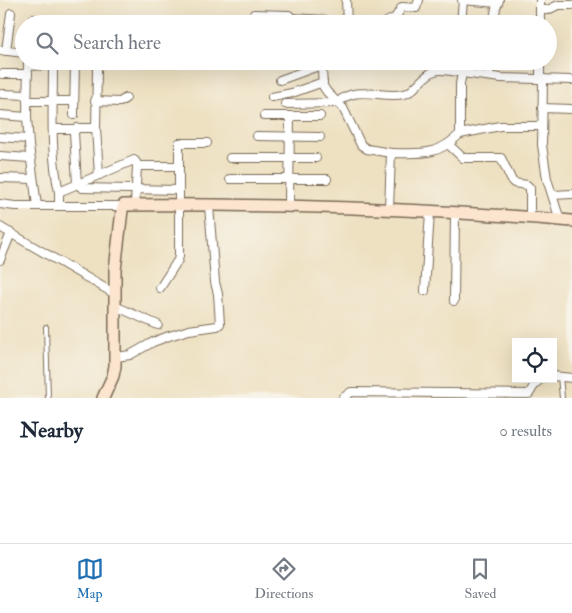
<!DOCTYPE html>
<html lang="en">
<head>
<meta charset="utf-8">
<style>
	:root { --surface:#fff; --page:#f2f2f3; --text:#1f2937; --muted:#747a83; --line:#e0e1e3; --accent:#1f6fb2 }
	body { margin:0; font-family:"IM FELL Double Pica",serif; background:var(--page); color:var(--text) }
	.controls { position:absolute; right:15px; bottom:15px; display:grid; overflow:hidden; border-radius:0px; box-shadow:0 5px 20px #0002 }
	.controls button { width:45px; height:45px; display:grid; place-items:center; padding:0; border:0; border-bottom:1px solid var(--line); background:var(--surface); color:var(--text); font:25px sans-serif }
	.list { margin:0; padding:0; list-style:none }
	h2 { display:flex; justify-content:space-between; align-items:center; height:65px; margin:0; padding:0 20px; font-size:21px }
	h2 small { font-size:16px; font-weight:400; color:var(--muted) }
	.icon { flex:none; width:28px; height:28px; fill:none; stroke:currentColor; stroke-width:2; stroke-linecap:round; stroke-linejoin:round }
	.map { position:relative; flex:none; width:572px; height:398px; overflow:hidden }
	.search { position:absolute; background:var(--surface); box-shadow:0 5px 20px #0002; left:15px; right:15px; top:15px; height:55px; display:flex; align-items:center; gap:12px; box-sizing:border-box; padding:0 18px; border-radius:28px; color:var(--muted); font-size:19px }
	.sheet { height:145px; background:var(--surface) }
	nav { display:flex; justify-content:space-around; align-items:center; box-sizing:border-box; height:70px; border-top:1px solid var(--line); background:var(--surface); font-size:14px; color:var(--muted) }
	nav a { display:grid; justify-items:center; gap:2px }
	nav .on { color:var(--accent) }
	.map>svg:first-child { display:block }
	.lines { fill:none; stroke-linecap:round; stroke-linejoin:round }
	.lane-casing { stroke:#7a6a57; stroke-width:6 }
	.street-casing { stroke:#7a6a57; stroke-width:10 }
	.secondary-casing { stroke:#7a6a57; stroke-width:14 }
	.lane { stroke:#fff; stroke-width:4 }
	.street { stroke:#fff; stroke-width:8 }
	.secondary { stroke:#fce5cf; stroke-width:11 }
</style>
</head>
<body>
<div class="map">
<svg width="572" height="398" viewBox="0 0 572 398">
	<rect width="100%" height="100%" fill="#f7f3e8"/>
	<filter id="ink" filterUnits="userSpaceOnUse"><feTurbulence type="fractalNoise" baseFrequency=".02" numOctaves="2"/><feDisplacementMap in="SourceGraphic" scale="10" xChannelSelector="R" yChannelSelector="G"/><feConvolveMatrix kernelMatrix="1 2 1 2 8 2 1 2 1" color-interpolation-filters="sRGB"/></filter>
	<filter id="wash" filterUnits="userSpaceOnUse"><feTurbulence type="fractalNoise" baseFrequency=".0096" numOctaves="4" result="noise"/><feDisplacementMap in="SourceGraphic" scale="20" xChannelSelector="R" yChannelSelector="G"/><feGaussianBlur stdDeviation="1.12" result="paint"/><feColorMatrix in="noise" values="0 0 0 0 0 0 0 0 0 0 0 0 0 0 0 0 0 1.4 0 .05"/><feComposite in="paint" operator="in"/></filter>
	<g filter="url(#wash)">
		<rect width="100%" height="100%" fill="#eee1c2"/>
	</g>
	<g filter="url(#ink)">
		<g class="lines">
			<defs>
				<g id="lane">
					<path d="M46 327 48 398"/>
					<path d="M560 376 562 398"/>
				</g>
				<g id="street">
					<path d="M346 0 347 24"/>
					<path d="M462 0 498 3"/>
					<path d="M540 10H548L558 5H572"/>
					<path d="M254 14 289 15 292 18V24"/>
					<path d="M292 18 326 20"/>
					<path d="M32 24 33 19"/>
					<path d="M45 24V21"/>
					<path d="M385 24 388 21 395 18 402 7 416 8 419 0"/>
					<path d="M461 24 463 0"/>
					<path d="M493 24 496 8 499 0"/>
					<path d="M540 24V0"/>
					<path d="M0 50 24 53"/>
					<path d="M6 51 11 13"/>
					<path d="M28 61 27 117 29 145 37 206"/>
					<path d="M326 61 322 70 323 86 327 92 343 108 361 145 367 149 391 153"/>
					<path d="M540 61V79"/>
					<path d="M28 66 51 65 53 68C53 109 50 151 59 192"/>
					<path d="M97 69 96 128 99 175"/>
					<path d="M2 74H28"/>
					<path d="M489 76 490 61"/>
					<path d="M543 79 542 145 547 179 560 220"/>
					<path d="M280 80 324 64"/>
					<path d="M2 94 27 95"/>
					<path d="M272 97 292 93 323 82"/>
					<path d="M27 101H73"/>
					<path d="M95 101 120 102 126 98"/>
					<path d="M285 104 337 103C356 84 381 99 404 94 410 93 413 89 417 85 434 67 438 68 462 73"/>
					<path d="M542 108 572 109"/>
					<path d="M0 115 27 117"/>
					<path d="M74 115 75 62"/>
					<path d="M264 116H320"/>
					<path d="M96 128H77L74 132 77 184 82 188 178 190"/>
					<path d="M53 129H75"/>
					<path d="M460 134 500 126H541"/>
					<path d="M257 136 320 137"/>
					<path d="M0 137 28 139"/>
					<path d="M449 145 463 158H501L512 181 514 183 527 185 530 188V218"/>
					<path d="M0 156 30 158"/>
					<path d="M230 158H316"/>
					<path d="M137 166H178"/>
					<path d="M0 178 33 179"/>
					<path d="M230 179H327"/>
					<path d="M553 195 572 194"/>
					<path d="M0 204 15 206H123"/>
					<path d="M59 205V192L134 160 136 162 137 166 135 205"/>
					<path d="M289 206 290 116"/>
					<path d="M389 210 391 153C421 153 436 157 460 134V84L462 73 501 78 572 80"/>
					<path d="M0 227 115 294"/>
					<path d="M0 260 11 233"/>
					<path d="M160 288 178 260 179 256V143H207"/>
					<path d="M425 291 430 212"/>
					<path d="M454 301 455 213"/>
					<path d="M115 306 158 325"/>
					<path d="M116 357 130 355 153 342 169 336 189 330 217 326 220 324 218 294 215 282 209 206"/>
					<path d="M553 376 572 378"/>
					<path d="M343 398 351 392 529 394 535 384 541 379"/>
				</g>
				<path id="secondary" d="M103 398 113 376 115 366V270L122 210 124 205C273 204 423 208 572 221"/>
			</defs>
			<use href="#lane" class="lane-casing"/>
			<use href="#street" class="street-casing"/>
			<use href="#secondary" class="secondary-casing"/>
			<use href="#lane" class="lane"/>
			<use href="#street" class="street"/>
			<use href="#secondary" class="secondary"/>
		</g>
	</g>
</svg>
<div class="controls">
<button><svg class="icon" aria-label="locate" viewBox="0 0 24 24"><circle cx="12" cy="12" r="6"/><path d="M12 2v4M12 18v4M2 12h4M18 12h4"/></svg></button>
</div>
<div class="search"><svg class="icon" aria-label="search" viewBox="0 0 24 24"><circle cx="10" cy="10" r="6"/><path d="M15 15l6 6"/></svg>Search here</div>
</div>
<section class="sheet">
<h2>Nearby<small>0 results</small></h2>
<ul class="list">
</ul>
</section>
<nav>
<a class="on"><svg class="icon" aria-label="map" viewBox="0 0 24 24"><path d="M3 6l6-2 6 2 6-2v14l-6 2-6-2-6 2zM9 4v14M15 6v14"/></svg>Map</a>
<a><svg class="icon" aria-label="directions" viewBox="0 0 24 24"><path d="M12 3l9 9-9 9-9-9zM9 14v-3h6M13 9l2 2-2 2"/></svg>Directions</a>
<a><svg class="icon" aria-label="saved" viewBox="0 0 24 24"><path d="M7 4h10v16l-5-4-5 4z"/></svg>Saved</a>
</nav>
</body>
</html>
